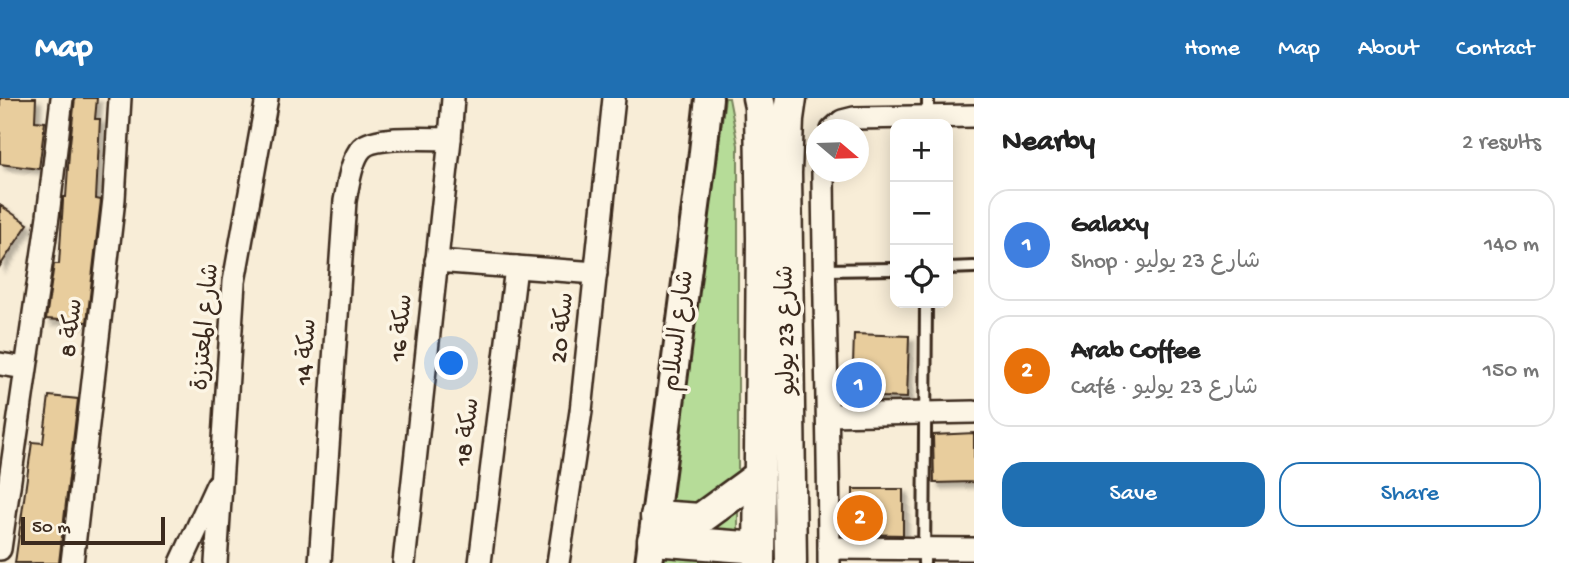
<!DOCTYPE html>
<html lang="en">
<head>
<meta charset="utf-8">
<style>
	:root { --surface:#fff; --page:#f2f2f2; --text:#222; --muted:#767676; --line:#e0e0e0; --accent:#1f6fb2 }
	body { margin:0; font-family:"Gochi Hand","Playpen Sans Arabic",sans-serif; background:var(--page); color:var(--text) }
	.controls { position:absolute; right:21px; top:21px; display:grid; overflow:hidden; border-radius:14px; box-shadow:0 4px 18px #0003 }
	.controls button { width:63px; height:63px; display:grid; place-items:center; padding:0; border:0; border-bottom:2px solid var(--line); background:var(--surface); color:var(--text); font:35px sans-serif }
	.compass { position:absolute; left:806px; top:21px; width:63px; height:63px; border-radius:50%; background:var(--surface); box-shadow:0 4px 18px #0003; rotate:109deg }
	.scale { position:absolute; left:21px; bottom:18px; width:144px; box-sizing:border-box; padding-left:7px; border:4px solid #3b2a1e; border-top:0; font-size:19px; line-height:24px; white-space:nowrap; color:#3b2a1e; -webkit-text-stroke:5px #fcf5e5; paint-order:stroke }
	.you { position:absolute; left:452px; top:266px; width:24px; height:24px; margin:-18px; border:5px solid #fff; border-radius:50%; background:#1a73e8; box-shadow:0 0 0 10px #1a73e833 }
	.badge { display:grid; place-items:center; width:46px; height:46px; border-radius:50%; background:var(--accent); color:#fff; font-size:23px; font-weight:700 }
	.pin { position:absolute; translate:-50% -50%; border:4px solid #fff; box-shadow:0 2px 7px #0006 }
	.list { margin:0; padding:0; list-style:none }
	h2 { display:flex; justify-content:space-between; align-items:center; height:91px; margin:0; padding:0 28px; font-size:30px }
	h2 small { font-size:23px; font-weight:400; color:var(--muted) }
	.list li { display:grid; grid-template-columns:46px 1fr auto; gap:21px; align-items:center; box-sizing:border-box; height:112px; margin:0 14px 14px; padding:0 14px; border:2px solid var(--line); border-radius:21px }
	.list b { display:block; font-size:26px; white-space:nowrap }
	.list p { margin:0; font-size:23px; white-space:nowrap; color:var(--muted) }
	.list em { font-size:23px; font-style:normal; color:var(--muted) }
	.actions { display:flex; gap:14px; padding:21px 28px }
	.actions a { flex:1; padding:16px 0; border:2px solid var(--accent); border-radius:21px; text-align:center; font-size:24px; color:var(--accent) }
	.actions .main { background:var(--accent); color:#fff }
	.icon { flex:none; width:38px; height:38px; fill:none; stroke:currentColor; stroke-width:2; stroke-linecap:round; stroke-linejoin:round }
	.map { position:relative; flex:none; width:974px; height:465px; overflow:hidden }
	header { display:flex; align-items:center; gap:42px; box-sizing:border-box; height:98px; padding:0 35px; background:var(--accent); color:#fff }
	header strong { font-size:33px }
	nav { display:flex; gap:38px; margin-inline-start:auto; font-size:24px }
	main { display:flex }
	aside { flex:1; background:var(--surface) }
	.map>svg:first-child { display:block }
	.green { fill:#b6dc98; stroke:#78835b; stroke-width:2 }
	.building { fill:#e8cd9d; stroke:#3b2a1e; stroke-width:2; filter:url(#shadow) }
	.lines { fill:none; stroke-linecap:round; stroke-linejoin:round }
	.service-casing { stroke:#3b2a1e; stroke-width:16 }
	.minor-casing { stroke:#3b2a1e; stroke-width:26 }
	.tertiary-casing { stroke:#3b2a1e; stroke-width:32 }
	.secondary-casing { stroke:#3b2a1e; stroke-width:35 }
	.service { stroke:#fcf5e5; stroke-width:10 }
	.minor { stroke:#fcf5e5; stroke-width:21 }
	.tertiary { stroke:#fcf5e5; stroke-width:26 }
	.secondary { stroke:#fcf5e5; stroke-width:30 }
	.labels { text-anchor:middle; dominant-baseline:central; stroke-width:7; stroke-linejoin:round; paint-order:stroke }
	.street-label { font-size:24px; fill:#3b2a1e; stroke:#fcf5e5 }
</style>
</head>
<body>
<header>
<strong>Map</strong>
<nav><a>Home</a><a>Map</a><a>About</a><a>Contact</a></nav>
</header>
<main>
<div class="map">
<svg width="974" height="465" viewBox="0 0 974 465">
	<defs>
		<filter id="shadow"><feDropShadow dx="5" dy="5" stdDeviation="2" flood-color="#0004"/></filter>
	</defs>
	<rect width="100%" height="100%" fill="#f8edd7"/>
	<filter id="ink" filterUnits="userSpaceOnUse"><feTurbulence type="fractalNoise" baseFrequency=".0143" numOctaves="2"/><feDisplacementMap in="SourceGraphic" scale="14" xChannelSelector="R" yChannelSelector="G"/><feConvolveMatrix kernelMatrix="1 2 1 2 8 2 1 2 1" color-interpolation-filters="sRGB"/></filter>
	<g filter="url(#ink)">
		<path class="green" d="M725 0H729L738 47V465H663Z"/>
		<g class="building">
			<path d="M0 0H36L35 23 45 24 39 71 0 66Z"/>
			<path d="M75 0H97L95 21H100L96 101 101 102 87 224 46 221 54 166H59L63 103V99H66L69 55Z"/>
			<path d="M0 107 28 126 0 168Z"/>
			<path d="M854 236 909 238 907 300 852 298Z"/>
			<path d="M49 298 78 301 59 465H15L32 344 43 345Z"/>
			<path d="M974 335V384L934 385 933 337Z"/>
			<path d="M853 391H903V437L853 436Z"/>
		</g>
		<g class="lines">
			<defs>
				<g id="service">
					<path d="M928 0V20"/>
					<path d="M948 170 974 169"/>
					<path d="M824 172 895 171"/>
					<path d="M924 465 926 205"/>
				</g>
				<g id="minor">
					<path d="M832 32 842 23 854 20 974 18"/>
					<path d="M823 74C824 204 829 334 829 465"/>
					<path d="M436 163 596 175"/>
					<path d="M0 266 25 270"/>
					<path d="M828 317 974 314"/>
					<path d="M829 450 974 451"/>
					<path d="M0 451 48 118 62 0"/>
					<path d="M72 465 114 101 120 0"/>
					<path d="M181 465 217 387"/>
					<path d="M216 465 234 184 267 0"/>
					<path d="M320 465 345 103C348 88 351 61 362 50 375 37 431 41 450 41"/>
					<path d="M404 465 450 41 453 0"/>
					<path d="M480 465 516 169"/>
					<path d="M558 465 581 313 614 0"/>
				</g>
				<path id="tertiary" d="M649 465 702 63 709 0"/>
				<g id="secondary">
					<path d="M758 0 760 9 762 140 759 465"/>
					<path d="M791 0 788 21 786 75 791 465"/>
					<path d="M656 418 700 421 759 378"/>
					<path d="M653 442 759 450"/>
				</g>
			</defs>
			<use href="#service" class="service-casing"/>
			<use href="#minor" class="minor-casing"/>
			<use href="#tertiary" class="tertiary-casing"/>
			<use href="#secondary" class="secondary-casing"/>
			<use href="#service" class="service"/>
			<use href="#minor" class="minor"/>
			<use href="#tertiary" class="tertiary"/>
			<use href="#secondary" class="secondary"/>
		</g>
	</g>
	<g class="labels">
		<g class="street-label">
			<text transform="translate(207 229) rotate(-85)">شارع المعتززة</text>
			<text transform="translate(73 230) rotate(-83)">سكة 8</text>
			<text transform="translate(403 230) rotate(-84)">سكة 16</text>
			<text transform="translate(564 230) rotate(-84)">سكة 20</text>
			<text transform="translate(788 232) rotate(-91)">شارع 23 يوليو</text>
			<text transform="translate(680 233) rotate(-83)">شارع السلام</text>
			<text transform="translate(308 254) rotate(-86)">سكة 14</text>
			<text transform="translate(469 334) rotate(-83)">سكة 18</text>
		</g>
	</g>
</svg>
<div class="controls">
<button>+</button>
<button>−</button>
<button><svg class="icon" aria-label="locate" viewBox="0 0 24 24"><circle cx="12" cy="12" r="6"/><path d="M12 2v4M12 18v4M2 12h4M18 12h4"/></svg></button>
</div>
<svg class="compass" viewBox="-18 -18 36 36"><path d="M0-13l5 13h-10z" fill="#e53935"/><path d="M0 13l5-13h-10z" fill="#767676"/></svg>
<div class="scale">50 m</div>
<div class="you"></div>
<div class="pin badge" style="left:859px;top:287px;background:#3f7fe0">1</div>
<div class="pin badge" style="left:860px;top:420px;background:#e8710a">2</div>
</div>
<aside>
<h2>Nearby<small>2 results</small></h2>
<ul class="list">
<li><span class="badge" style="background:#3f7fe0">1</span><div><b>Galaxy</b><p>Shop · شارع 23 يوليو</p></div><em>140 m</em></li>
<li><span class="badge" style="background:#e8710a">2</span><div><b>Arab Coffee</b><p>Café · شارع 23 يوليو</p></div><em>150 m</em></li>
</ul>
<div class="actions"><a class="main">Save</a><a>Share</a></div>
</aside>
</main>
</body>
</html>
